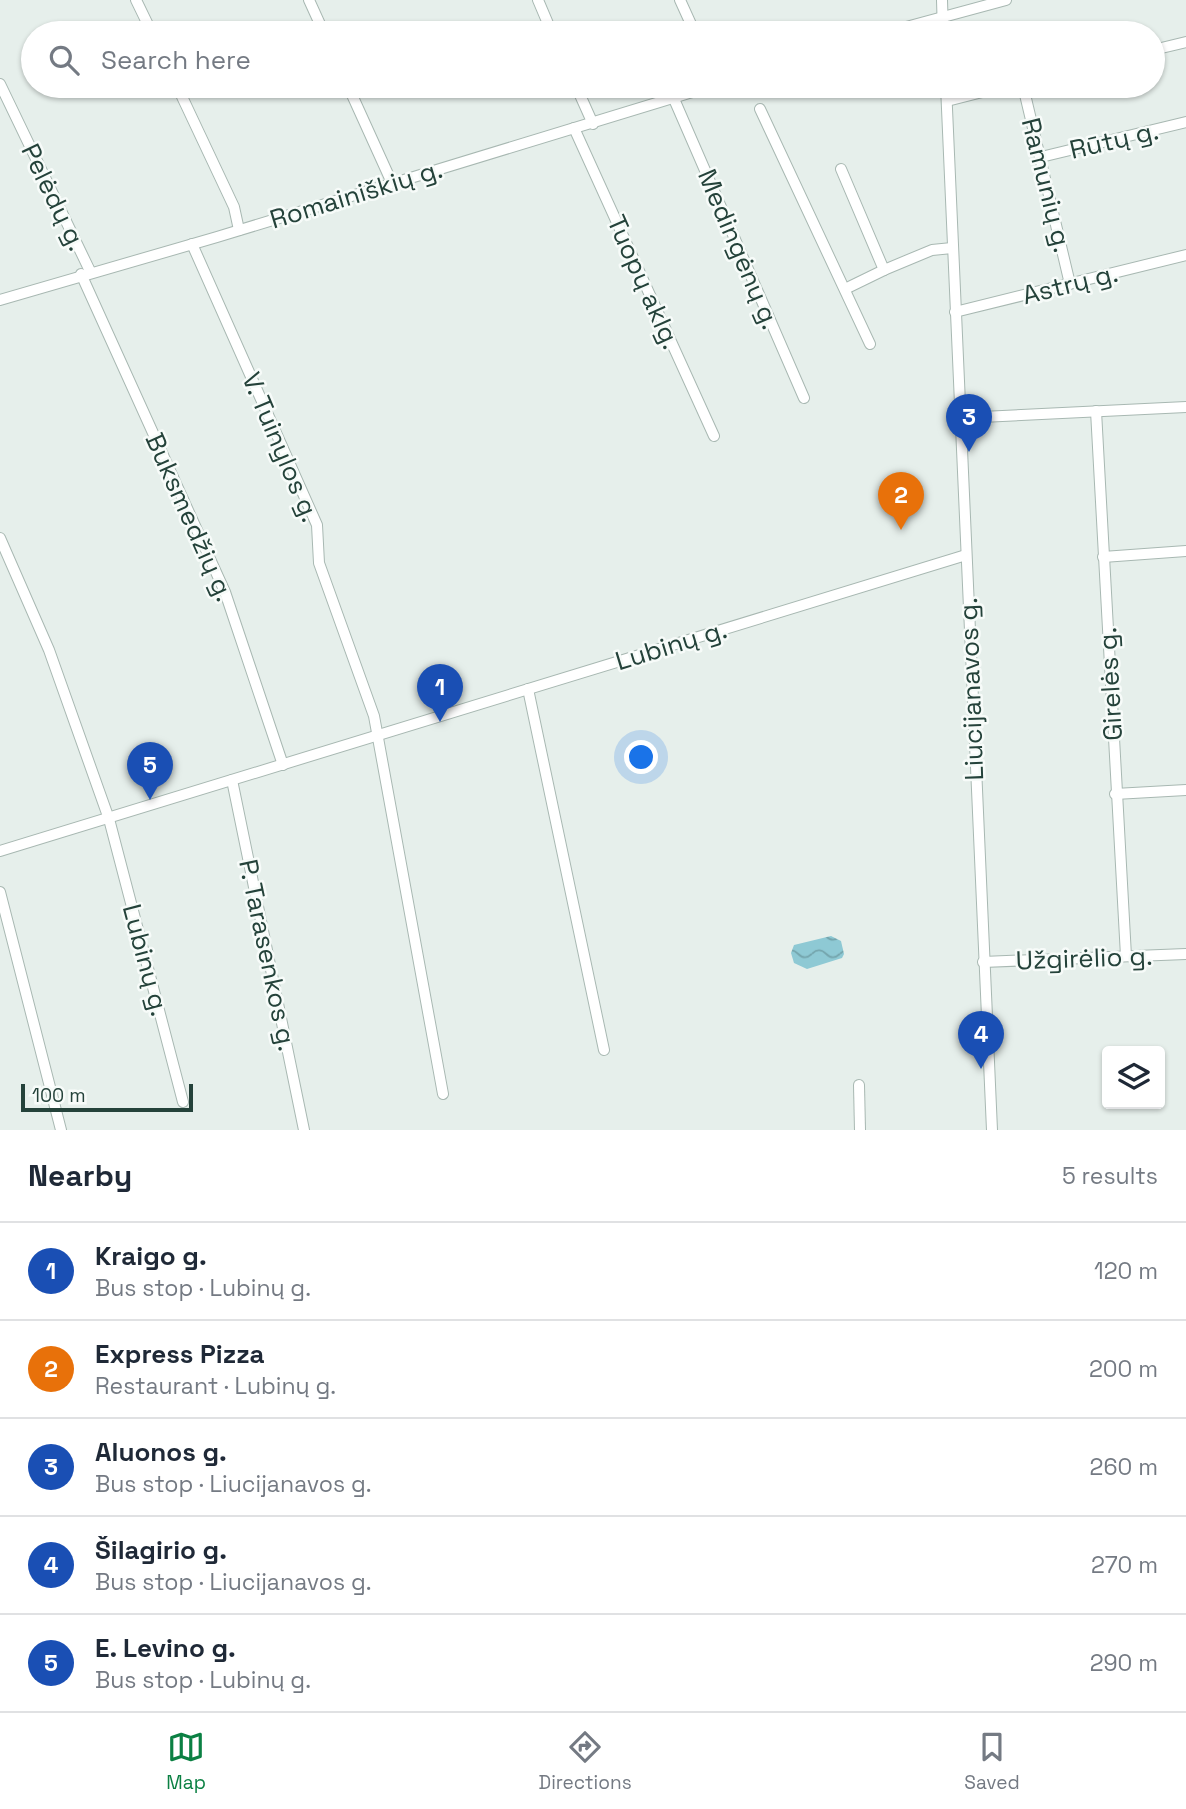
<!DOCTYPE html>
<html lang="en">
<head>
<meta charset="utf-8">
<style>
	:root { --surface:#fff; --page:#f2f2f3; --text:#1f2937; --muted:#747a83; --line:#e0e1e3; --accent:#0b8043 }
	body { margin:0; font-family:"Space Grotesk",sans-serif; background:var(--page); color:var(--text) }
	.controls { position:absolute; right:21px; bottom:21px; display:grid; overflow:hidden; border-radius:7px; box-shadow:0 2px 5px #0004 }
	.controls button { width:63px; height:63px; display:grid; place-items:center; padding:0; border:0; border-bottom:2px solid var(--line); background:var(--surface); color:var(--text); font:35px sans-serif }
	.scale { position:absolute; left:21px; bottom:18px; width:172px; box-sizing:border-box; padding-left:7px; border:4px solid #24423a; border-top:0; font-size:19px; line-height:24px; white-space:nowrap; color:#24423a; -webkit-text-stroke:5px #f7fbf9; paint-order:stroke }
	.you { position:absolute; left:642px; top:758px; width:24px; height:24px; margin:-18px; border:5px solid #fff; border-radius:50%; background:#1a73e8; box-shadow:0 0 0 10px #1a73e833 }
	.badge { display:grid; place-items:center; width:46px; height:46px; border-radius:50%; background:var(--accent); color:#fff; font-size:23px; font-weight:700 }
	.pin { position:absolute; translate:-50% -58px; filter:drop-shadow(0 2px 4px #0008) }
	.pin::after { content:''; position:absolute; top:37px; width:24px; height:21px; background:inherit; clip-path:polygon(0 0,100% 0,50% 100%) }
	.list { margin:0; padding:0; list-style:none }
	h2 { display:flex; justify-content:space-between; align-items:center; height:91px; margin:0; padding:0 28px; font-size:30px }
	h2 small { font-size:23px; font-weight:400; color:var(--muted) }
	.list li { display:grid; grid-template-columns:46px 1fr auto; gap:21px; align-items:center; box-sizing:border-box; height:98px; padding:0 28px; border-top:2px solid var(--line) }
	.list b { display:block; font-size:26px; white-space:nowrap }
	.list p { margin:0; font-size:23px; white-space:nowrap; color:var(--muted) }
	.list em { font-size:23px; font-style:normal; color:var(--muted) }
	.icon { flex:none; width:38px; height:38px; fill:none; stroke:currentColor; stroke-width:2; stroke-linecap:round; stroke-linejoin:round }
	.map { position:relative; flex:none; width:1186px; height:1130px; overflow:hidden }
	.search { position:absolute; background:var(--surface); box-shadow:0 2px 5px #0004; left:21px; right:21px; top:21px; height:77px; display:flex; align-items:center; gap:18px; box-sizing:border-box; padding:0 24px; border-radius:38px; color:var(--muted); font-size:26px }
	.sheet { height:581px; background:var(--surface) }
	nav { display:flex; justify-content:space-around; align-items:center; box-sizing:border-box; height:98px; border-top:2px solid var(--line); background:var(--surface); font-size:19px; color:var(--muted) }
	nav a { display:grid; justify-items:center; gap:4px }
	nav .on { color:var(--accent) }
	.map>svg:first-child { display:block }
	.water { fill:url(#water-waves) }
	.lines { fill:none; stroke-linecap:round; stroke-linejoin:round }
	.minor-casing { stroke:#a8b8b2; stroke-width:12 }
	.minor { stroke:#fff; stroke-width:10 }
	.labels { text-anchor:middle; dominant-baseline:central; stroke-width:5; stroke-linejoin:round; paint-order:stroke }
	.street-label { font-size:26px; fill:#24423a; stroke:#f7fbf9 }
</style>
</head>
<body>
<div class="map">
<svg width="1186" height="1130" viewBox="0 0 1186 1130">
	<defs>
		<pattern id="water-waves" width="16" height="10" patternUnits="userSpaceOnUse" patternTransform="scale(1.75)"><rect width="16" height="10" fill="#8ec9d4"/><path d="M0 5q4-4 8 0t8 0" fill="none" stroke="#74a5ad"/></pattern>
	</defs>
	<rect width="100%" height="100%" fill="#e6efeb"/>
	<path class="water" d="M831 936 841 941 844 954 842 958 807 969 794 963 791 953 794 945Z"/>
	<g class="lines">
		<defs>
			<g id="minor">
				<path d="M136 0 152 33"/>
				<path d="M309 0 324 33"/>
				<path d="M538 0 552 33"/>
				<path d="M680 0 695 33"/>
				<path d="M942 0 943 33"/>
				<path d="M884 33 1006 0"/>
				<path d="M1153 50 1186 42"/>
				<path d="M0 84 90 271"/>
				<path d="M177 86 234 207 239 230"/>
				<path d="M348 86 392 183"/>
				<path d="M576 86 593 124"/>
				<path d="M946 86 992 1130"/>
				<path d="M1023 86 1070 284"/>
				<path d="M674 99 804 398"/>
				<path d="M947 101 1006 86"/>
				<path d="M760 109 870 344"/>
				<path d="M574 128 714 436"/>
				<path d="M1041 157 1186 122"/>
				<path d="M841 169 884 270 932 250 952 248"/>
				<path d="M192 244 317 525 319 563 374 716 443 1094"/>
				<path d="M81 274 225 592 283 765"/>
				<path d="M845 289 884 270"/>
				<path d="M0 300 217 237 712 86"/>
				<path d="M955 312 1186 255"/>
				<path d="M1096 411 1126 956"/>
				<path d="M961 418 1186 407"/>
				<path d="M0 538 49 650 109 819 183 1102"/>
				<path d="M1103 557 1186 551"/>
				<path d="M528 689 604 1050"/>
				<path d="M232 780 304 1130"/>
				<path d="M1115 794 1186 790"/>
				<path d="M0 851 966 555"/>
				<path d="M0 892 61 1130"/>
				<path d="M983 962 1186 954"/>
				<path d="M859 1085 860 1130"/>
			</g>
		</defs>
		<use href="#minor" class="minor-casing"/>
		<use href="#minor" class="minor"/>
	</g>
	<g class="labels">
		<g class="street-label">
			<text transform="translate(1114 140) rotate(-13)">Rūtų g.</text>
			<text transform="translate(1047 185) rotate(76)">Ramunių g.</text>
			<text transform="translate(356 194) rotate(-17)">Romainiškių g.</text>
			<text transform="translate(54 197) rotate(64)">Pelėdų g.</text>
			<text transform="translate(739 249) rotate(67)">Medingėnų g.</text>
			<text transform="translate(644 282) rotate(66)">Tuopų aklg.</text>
			<text transform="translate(1070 284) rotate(-14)">Astrų g.</text>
			<text transform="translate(281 447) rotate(67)">V. Tuinylos g.</text>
			<text transform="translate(190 517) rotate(66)">Buksmedžių g.</text>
			<text transform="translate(671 645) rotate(-17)">Lubinų g.</text>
			<text transform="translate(1110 684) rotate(-93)">Girelės g.</text>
			<text transform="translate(971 689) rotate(-92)">Liucijanavos g.</text>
			<text transform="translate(268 955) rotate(78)">P. Tarasenkos g.</text>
			<text transform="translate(1084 958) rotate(-2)">Užgirėlio g.</text>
			<text transform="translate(146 960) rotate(75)">Lubinų g.</text>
		</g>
	</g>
</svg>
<div class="controls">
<button><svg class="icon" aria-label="layers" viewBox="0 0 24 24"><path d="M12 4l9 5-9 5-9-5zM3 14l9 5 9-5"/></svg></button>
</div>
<div class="scale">100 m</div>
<div class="you"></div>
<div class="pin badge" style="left:440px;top:722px;background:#1a4fb4">1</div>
<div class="pin badge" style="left:901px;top:530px;background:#e8710a">2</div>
<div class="pin badge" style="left:969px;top:452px;background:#1a4fb4">3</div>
<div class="pin badge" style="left:981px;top:1069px;background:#1a4fb4">4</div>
<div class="pin badge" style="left:150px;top:800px;background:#1a4fb4">5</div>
<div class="search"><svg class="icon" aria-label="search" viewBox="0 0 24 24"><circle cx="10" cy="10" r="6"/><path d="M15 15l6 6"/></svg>Search here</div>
</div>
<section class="sheet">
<h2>Nearby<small>5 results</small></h2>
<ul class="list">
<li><span class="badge" style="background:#1a4fb4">1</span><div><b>Kraigo g.</b><p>Bus stop · Lubinų g.</p></div><em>120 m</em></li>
<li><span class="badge" style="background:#e8710a">2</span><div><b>Express Pizza</b><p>Restaurant · Lubinų g.</p></div><em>200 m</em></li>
<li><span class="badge" style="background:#1a4fb4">3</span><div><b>Aluonos g.</b><p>Bus stop · Liucijanavos g.</p></div><em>260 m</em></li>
<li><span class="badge" style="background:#1a4fb4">4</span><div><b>Šilagirio g.</b><p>Bus stop · Liucijanavos g.</p></div><em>270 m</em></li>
<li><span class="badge" style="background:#1a4fb4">5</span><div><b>E. Levino g.</b><p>Bus stop · Lubinų g.</p></div><em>290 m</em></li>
</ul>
</section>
<nav>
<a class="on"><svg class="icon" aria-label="map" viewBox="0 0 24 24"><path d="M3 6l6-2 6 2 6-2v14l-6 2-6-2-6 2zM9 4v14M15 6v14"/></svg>Map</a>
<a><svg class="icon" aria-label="directions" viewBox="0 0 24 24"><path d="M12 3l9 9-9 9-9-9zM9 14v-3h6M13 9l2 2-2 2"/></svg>Directions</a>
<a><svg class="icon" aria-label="saved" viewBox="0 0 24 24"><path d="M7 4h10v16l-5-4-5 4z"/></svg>Saved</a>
</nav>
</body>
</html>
